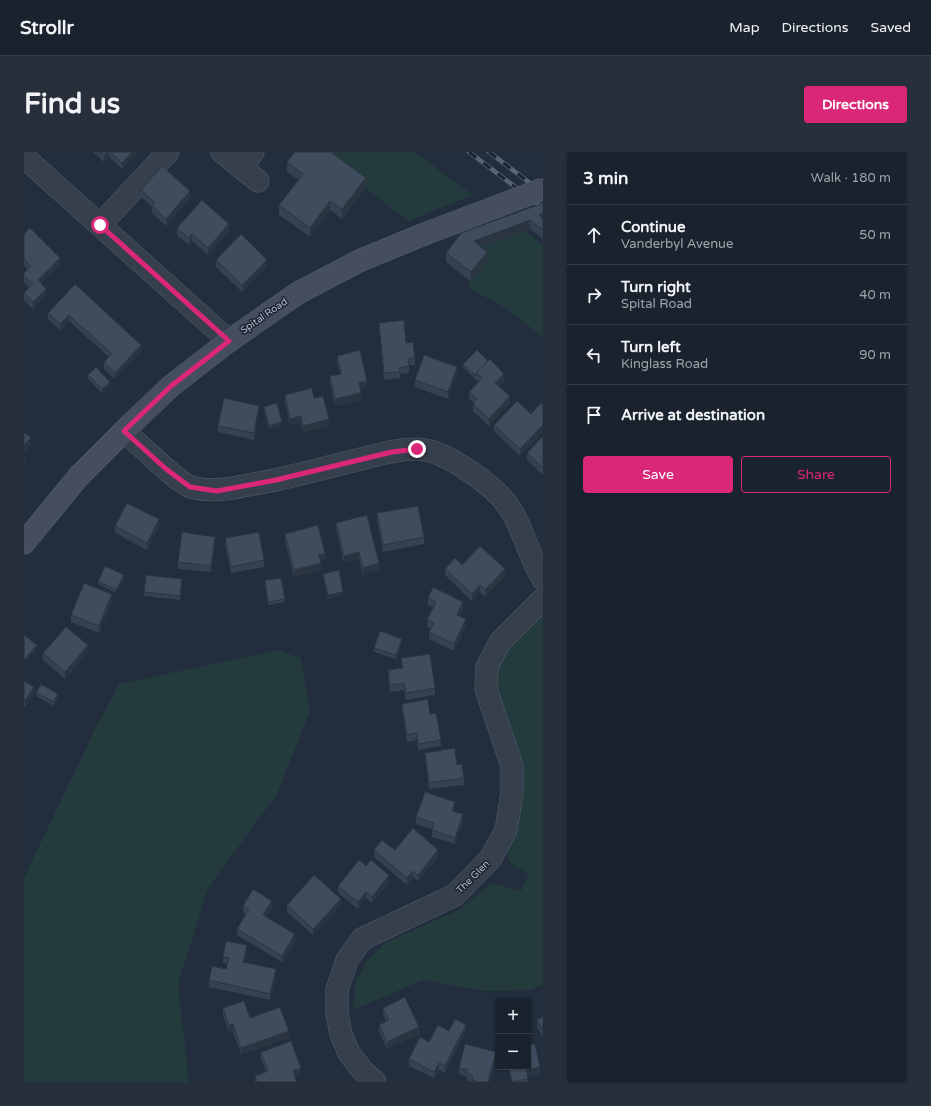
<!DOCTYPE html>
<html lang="en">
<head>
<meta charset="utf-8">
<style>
	:root { --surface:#1a222e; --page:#272f3a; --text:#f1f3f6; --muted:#9fa4aa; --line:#383f4a; --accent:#db2777 }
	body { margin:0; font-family:"Varela Round",sans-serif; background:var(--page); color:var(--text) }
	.controls { position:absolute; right:12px; bottom:12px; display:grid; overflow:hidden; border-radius:4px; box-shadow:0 1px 3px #0004 }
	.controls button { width:36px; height:36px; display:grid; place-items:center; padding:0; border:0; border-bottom:1px solid var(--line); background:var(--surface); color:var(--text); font:20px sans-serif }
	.stop { position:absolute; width:12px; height:12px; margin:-9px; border:3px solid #db2777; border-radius:50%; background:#fff }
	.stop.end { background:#db2777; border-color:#fff; box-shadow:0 1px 4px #0008 }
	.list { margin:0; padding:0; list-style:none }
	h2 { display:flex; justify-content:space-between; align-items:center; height:52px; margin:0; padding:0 16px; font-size:17px }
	h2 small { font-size:13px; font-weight:400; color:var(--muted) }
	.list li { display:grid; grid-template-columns:26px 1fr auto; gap:12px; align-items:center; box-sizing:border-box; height:60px; padding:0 16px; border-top:1px solid var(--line) }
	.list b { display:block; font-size:15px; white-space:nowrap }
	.list p { margin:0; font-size:13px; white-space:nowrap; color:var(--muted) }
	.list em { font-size:13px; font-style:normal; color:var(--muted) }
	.actions { display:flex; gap:8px; padding:12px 16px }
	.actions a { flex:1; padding:9px 0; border:1px solid var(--accent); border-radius:4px; text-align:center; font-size:14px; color:var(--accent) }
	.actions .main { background:var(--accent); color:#fff }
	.icon { flex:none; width:22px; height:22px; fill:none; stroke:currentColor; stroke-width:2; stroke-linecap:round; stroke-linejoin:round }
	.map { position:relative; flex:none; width:519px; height:930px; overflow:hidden; border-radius:4px }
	header { display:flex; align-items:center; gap:24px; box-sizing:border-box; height:56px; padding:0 20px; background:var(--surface); border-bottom:1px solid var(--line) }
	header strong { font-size:19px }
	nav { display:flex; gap:22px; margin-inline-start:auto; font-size:14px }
	.intro { display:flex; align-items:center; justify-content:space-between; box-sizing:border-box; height:96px; padding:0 24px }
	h1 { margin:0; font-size:28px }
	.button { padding:10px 18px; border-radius:4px; background:var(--accent); color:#fff; font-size:14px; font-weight:700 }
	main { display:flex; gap:24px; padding:0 24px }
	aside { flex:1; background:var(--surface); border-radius:4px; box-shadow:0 1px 3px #0004 }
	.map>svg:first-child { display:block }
	.green { fill:#243b3e }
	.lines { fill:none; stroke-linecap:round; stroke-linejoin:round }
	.minor-casing { stroke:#545d6b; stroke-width:23 }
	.secondary-casing { stroke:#545d6b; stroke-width:23 }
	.minor { stroke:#36404d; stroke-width:22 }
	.secondary { stroke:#444e60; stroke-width:22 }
	.rail-casing { stroke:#586475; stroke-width:4.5 }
	.rail { stroke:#1b2532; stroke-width:3; stroke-dasharray:9; stroke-linecap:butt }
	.secondary-bridge-casing { stroke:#545d6b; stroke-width:23; stroke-linecap:butt }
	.secondary-bridge { stroke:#444e60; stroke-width:22 }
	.wall { fill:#354150 }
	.shaded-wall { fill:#2b3541 }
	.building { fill:#3e4c5d; stroke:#2b3541 }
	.route { stroke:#db2777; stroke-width:5 }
	.labels { text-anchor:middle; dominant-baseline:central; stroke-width:3; stroke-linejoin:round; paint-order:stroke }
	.street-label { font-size:10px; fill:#b2bac9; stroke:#1b2532 }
</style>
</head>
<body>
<header>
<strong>Strollr</strong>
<nav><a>Map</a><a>Directions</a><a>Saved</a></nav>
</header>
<div class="intro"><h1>Find us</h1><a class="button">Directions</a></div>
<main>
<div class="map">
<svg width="519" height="930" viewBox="0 0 519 930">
	<rect width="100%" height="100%" fill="#222e3d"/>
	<g class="green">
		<path d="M295 0H391L448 43 384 69Z"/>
		<path d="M500 79 519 93V185L480 155 443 135 463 109 450 98Z"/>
		<path d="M519 463V833L506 838 461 839 399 828 329 858 331 832 343 809 361 791 435 758 468 731 497 739 505 721C493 716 484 713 482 698L473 521C481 497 500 480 519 463Z"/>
		<path d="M255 498 277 507 286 560 253 642 184 736 154 832 165 930H0V726L73 573 95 532Z"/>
	</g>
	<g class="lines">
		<defs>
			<g id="minor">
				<path d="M198 0 234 29"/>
				<path d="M0 5 205 189"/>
				<path d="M217 15 229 0"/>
				<path d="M76 73 144 0"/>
				<path d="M100 279C113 290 154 331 167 335 189 341 208 336 230 332 265 326 299 316 333 308 352 303 373 297 393 297 418 297 458 326 476 344 498 366 502 401 519 427"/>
				<path d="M351 930 338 918 325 901 317 882 313 861V838L323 808 338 787 431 743 467 706 482 678 488 641V614L462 537 463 515 476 490 519 447"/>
			</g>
			<path id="secondary" d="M0 391 55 324 108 271 147 234 205 189 274 141 335 109 398 83"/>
		</defs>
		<use href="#minor" class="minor-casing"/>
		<use href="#secondary" class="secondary-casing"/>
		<use href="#minor" class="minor"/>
		<use href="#secondary" class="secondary"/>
		<defs>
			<g id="rail">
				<path d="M445 0 519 56"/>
				<path d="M465 0 519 41"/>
			</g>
		</defs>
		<use href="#rail" class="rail-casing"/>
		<use href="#rail" class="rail"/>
		<defs>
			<path id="secondary-bridge" d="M398 83 519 37"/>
		</defs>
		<use href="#secondary-bridge" class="secondary-bridge-casing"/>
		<use href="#secondary-bridge" class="secondary-bridge"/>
	</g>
	<g class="wall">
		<path d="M69 0H114L98 17 85 5 80 10Z"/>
		<path d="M263 10 342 35 318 67 306 58 286 85 255 63V53L275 28 263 20Z"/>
		<path d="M117 38 166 46 142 74 128 61V55L117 45Z"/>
		<path d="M519 51V87L506 77 458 95 463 109 447 130 422 110V101Z"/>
		<path d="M153 76 205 79 184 103 168 89 165 93 153 83Z"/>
		<path d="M0 82 36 112 17 131 22 143 9 157 0 148V141L5 136 0 130V121L4 117 0 114Z"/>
		<path d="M192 108 243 114 218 140 192 115Z"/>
		<path d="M51 132 117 200 91 227 80 217V210L85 205 45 169 36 178 24 167V161Z"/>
		<path d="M355 171 382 191 391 206V213H385V221L376 222V226L360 228 355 177Z"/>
		<path d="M313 204 343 235 336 237 337 248 311 254 306 231V224L316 222 313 211Z"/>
		<path d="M439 212 480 229 475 234 486 251 465 274 449 259V252L450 251 445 246V240L454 230 439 215Z"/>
		<path d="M433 221 424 247 391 235V228Z"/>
		<path d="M64 223 86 234 78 241 64 227Z"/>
		<path d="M261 243 290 246 305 274 279 280 277 271 266 273 261 250Z"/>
		<path d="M519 253V280L496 304 470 279V273L507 262Z"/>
		<path d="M240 255 258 274 245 277 240 259Z"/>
		<path d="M235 260 230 288 194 280V274Z"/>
		<path d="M519 284V323L503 308V301Z"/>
		<path d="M353 361 400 385V392L359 400 353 368Z"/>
		<path d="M312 371 355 418 339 423 335 407 320 411 312 378Z"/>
		<path d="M91 374H135L123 398 91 381Z"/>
		<path d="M261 382 301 408 296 409 297 418 270 425 261 389Z"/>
		<path d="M201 386 240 408V415L207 421 201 393Z"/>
		<path d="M191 391 187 420 154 417V410Z"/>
		<path d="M438 413 481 424 461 445 456 440 448 449 421 423V417Z"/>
		<path d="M299 422 319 443 304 447 299 425Z"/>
		<path d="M100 427 92 441 74 432V429Z"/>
		<path d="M241 428 261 447V450L244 453 241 432Z"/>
		<path d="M158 430 156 448 120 444V440Z"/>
		<path d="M404 446 439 456 436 464 442 473 430 499 405 487V480L407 477 403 475V468L409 456 404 453Z"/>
		<path d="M88 449 75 481 47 470V463Z"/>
		<path d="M378 490 372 507 350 500V496Z"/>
		<path d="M64 500 41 527 19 508V501Z"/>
		<path d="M377 506 411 536V543L382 548 380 538 366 540 364 525V518L378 516Z"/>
		<path d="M0 529 10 542 1 555 0 554Z"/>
		<path d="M12 541 34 545 30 554 12 544Z"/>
		<path d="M378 552 406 562 417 588V594L394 598 393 588 383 590 378 558Z"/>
		<path d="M401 601 433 613 440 626V633L405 637 401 607Z"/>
		<path d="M431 656 430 659 439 669 431 692 408 685V677L392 672V665Z"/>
		<path d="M350 698H371L414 705 394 729 389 725 383 733 350 705Z"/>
		<path d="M342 714 365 730 348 751 342 746 334 757 314 741V734Z"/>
		<path d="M263 753H317L289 783 263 760Z"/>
		<path d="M219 754 248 755 242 765 271 789 258 810 213 783V777L222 762 219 760Z"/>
		<path d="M223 800 220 810 252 823 246 848 185 835V828L202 817 203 812 199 811V805Z"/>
		<path d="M199 856 226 866 265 886 217 902 209 879 205 880 199 863Z"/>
		<path d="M359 856 395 882 363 897 355 880V873L363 870 359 862Z"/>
		<path d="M519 865V885L513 875V868Z"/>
		<path d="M425 879H442L421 921 415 918 410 926 385 914V907L405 890Z"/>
		<path d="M237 900 277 922 271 924 273 930H231V924L242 920 237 907Z"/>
		<path d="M472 907 466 930H447L443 929V925L435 922V916Z"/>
		<path d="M484 915H504L516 922 504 924V930H487Z"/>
	</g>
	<g class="shaded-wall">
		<path d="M84 0H85V5L80 10V4Z"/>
		<path d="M108 0H114L98 17V11Z"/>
		<path d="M342 26V35L318 67V57Z"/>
		<path d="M166 39V46L142 74V67Z"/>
		<path d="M306 49V58L286 85V76Z"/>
		<path d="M519 62V71L515 63Z"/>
		<path d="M506 68V77L450 98V89Z"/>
		<path d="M205 72V79L184 103V96Z"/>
		<path d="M168 82V89L165 93V86Z"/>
		<path d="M463 100V109L447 130V120Z"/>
		<path d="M36 106V112L14 135V128Z"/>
		<path d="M243 108V114L218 140V133Z"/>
		<path d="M22 137V143L9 157V150Z"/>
		<path d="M45 163V169L36 178V172Z"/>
		<path d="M117 193V200L91 227V221Z"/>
		<path d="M433 215V221L424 247V240Z"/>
		<path d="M480 222V229L471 238V231Z"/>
		<path d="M343 229V235L335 238V231Z"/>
		<path d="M86 230V234L78 241V237Z"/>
		<path d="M337 241V248L311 254V247Z"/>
		<path d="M486 244V251L465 274V267Z"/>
		<path d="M235 254V260L230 288V281Z"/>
		<path d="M277 264V271L266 273V267Z"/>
		<path d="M305 267V274L279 280V274Z"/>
		<path d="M258 270V274L245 277V274Z"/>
		<path d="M519 273V280L496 304V297Z"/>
		<path d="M7 286V293L0 301V294Z"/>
		<path d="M1 303V310L0 311V304Z"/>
		<path d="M135 367V374L123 398V391Z"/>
		<path d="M191 385V391L187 420V414Z"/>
		<path d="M335 400V407L320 411V404Z"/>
		<path d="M301 402V408L295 410V403Z"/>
		<path d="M297 411V418L270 425V418Z"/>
		<path d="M355 411V418L339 423V416Z"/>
		<path d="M481 417V424L461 445V438Z"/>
		<path d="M100 423V427L92 441V438Z"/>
		<path d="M456 433V440L448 449V442Z"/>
		<path d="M319 440V443L304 447V443Z"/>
		<path d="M88 442V449L75 481V474Z"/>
		<path d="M439 450V456L433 469V463Z"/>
		<path d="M442 467V473L430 499V492Z"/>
		<path d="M378 487V490L372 507V503Z"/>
		<path d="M13 493V496L1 511V507Z"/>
		<path d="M64 493V500L41 527V520Z"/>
		<path d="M10 535V542L1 555V549Z"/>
		<path d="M34 542V545L30 554V550Z"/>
		<path d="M431 650V656L428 665V659Z"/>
		<path d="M439 662V669L431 692V686Z"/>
		<path d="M414 698V705L394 729V723Z"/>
		<path d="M389 719V725L383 733V726Z"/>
		<path d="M365 723V730L348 751V745Z"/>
		<path d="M342 740V746L334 757V750Z"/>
		<path d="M317 747V753L289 783V777Z"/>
		<path d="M248 749V755L239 770V763Z"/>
		<path d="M271 782V789L258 810V804Z"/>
		<path d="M223 793V800L219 816V810Z"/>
		<path d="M252 817V823L246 848V842Z"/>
		<path d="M209 872V879L205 880V874Z"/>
		<path d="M442 873V879L421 921V914Z"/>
		<path d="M395 875V882L363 897V890Z"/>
		<path d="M265 879V886L217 902V896Z"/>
		<path d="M472 900V907L466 930H464Z"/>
		<path d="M415 911V918L410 926V920Z"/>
		<path d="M516 915V922L503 924V918Z"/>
		<path d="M277 916V922L269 925V919Z"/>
	</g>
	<g class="building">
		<path d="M76 0H84L80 4Z"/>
		<path d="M87 0H108L98 11Z"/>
		<path d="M271 0H307L342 26 318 57 306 49 286 76 255 53 279 22 263 10Z"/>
		<path d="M138 14 166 39 142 67 128 54 131 51 117 38Z"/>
		<path d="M178 48 205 72 184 96 168 82 165 86 153 76Z"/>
		<path d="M519 51V62L515 63 519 67V78L506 68 450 89 463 100 447 120 422 101 437 81Z"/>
		<path d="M6 76 36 106 14 128 22 137 9 150 0 141 9 132 0 124V121L7 114 0 107V82Z"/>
		<path d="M217 82 243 108 218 133 192 108Z"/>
		<path d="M51 132 117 193 91 221 80 210 88 202 45 163 36 172 24 161Z"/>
		<path d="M380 168 382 191 389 190 391 206 384 207 385 214 375 216 376 220 360 221 355 171Z"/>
		<path d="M336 198 343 229 335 231 337 241 311 247 306 224 317 222 313 204Z"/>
		<path d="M453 198 464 209 452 221V224L439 212Z"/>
		<path d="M400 203 433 215 424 240 391 228Z"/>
		<path d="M466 207 480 222 471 231 486 244 465 267 449 252 453 247 445 240 458 226 452 221Z"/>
		<path d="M72 215 86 230 78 237 64 223Z"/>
		<path d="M288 236 290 246 299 244 305 267 279 274 277 264 266 267 261 243Z"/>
		<path d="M200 246 235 254 230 281 194 274Z"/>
		<path d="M493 249 507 262 517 251 519 253V273L496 297 470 273Z"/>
		<path d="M253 251 258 270 245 274 240 255Z"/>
		<path d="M0 280 7 286 0 294Z"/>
		<path d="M519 284V316L503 301Z"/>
		<path d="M103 351 135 367 123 391 91 374Z"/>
		<path d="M394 354 400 385 359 393 353 361Z"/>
		<path d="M343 363 355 411 339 416 335 400 320 404 312 371Z"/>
		<path d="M294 373 301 402 295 403 297 411 270 418 261 382Z"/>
		<path d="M158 380 191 385 187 414 154 410Z"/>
		<path d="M235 380 240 408 207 415 201 386Z"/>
		<path d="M456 394 481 417 461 438 456 433 448 442 421 417 431 406 438 413Z"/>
		<path d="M81 414 100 423 92 438 74 429Z"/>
		<path d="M315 418 319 440 304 443 299 422Z"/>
		<path d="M122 423 158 427 156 444 120 440Z"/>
		<path d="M257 426 261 447 244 450 241 428Z"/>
		<path d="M60 431 88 442 75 474 47 463Z"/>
		<path d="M409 435 439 450 433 463 442 467 430 492 405 480 410 471 403 468 412 450 404 446Z"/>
		<path d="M42 475 64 493 41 520 19 501Z"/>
		<path d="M356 479 378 487 372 503 350 496Z"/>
		<path d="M0 483 13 493 1 507H0Z"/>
		<path d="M406 502 411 536 382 541 380 531 366 533 364 518 379 516 377 506Z"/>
		<path d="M0 529 10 535 1 549 0 548Z"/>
		<path d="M17 532 34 542 30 550 12 541Z"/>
		<path d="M404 547 406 562 412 561 417 588 394 592 393 581 383 583 378 552Z"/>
		<path d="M431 596 433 613 438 612 440 626 405 631 401 601Z"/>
		<path d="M401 640 431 650 428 659 439 662 431 686 408 678 410 671 392 665Z"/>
		<path d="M389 676 414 698 394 723 389 719 383 726 350 698 358 688 371 698Z"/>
		<path d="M335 708 342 714 347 708 365 723 348 745 342 740 334 750 314 734Z"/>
		<path d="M290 723 317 747 289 777 263 753Z"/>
		<path d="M229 737 248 749 239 763 271 782 258 804 213 777 225 757 219 754Z"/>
		<path d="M202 789 223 793 219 810 252 817 246 842 185 828 188 814 202 817 205 806 199 805Z"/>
		<path d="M381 845 395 875 363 890 355 873 365 868 359 856Z"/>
		<path d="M220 849 226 866 256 855 265 879 217 896 209 872 205 874 199 856Z"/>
		<path d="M519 865V878L513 868Z"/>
		<path d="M431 867 442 873 421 914 415 911 410 920 385 907 396 885 405 890 414 873 425 879Z"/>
		<path d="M267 889 277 916 269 919 273 930H233L231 924 244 919 237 900Z"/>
		<path d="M441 892 472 900 464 930H455L448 928 449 924 443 922 444 918 435 916Z"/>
		<path d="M511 892 516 915 503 918 504 927 488 930 485 915H504V893Z"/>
	</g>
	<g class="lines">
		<path class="route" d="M76 73 205 189 147 234 100 279 142 317 166 335 193 339 252 328 368 300 393 297"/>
	</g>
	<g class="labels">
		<g class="street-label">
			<text transform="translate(240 164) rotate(-35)">Spital Road</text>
			<text transform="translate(449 725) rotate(-45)">The Glen</text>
		</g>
	</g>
</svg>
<div class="controls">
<button>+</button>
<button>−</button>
</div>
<div class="stop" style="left:76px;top:73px"></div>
<div class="stop end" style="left:393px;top:297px"></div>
</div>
<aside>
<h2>3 min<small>Walk · 180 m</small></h2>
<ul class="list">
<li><svg class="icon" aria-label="ahead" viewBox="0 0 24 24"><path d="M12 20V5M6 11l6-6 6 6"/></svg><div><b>Continue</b><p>Vanderbyl Avenue</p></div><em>50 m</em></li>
<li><svg class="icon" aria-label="right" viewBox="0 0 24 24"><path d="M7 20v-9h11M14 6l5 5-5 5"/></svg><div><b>Turn right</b><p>Spital Road</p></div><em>40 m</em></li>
<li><svg class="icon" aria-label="left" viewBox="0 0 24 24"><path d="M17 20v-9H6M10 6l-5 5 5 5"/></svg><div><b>Turn left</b><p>Kinglass Road</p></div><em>90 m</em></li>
<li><svg class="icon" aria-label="arrive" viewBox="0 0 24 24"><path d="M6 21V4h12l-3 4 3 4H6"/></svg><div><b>Arrive at destination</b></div></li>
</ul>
<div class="actions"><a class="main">Save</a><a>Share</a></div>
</aside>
</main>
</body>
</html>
